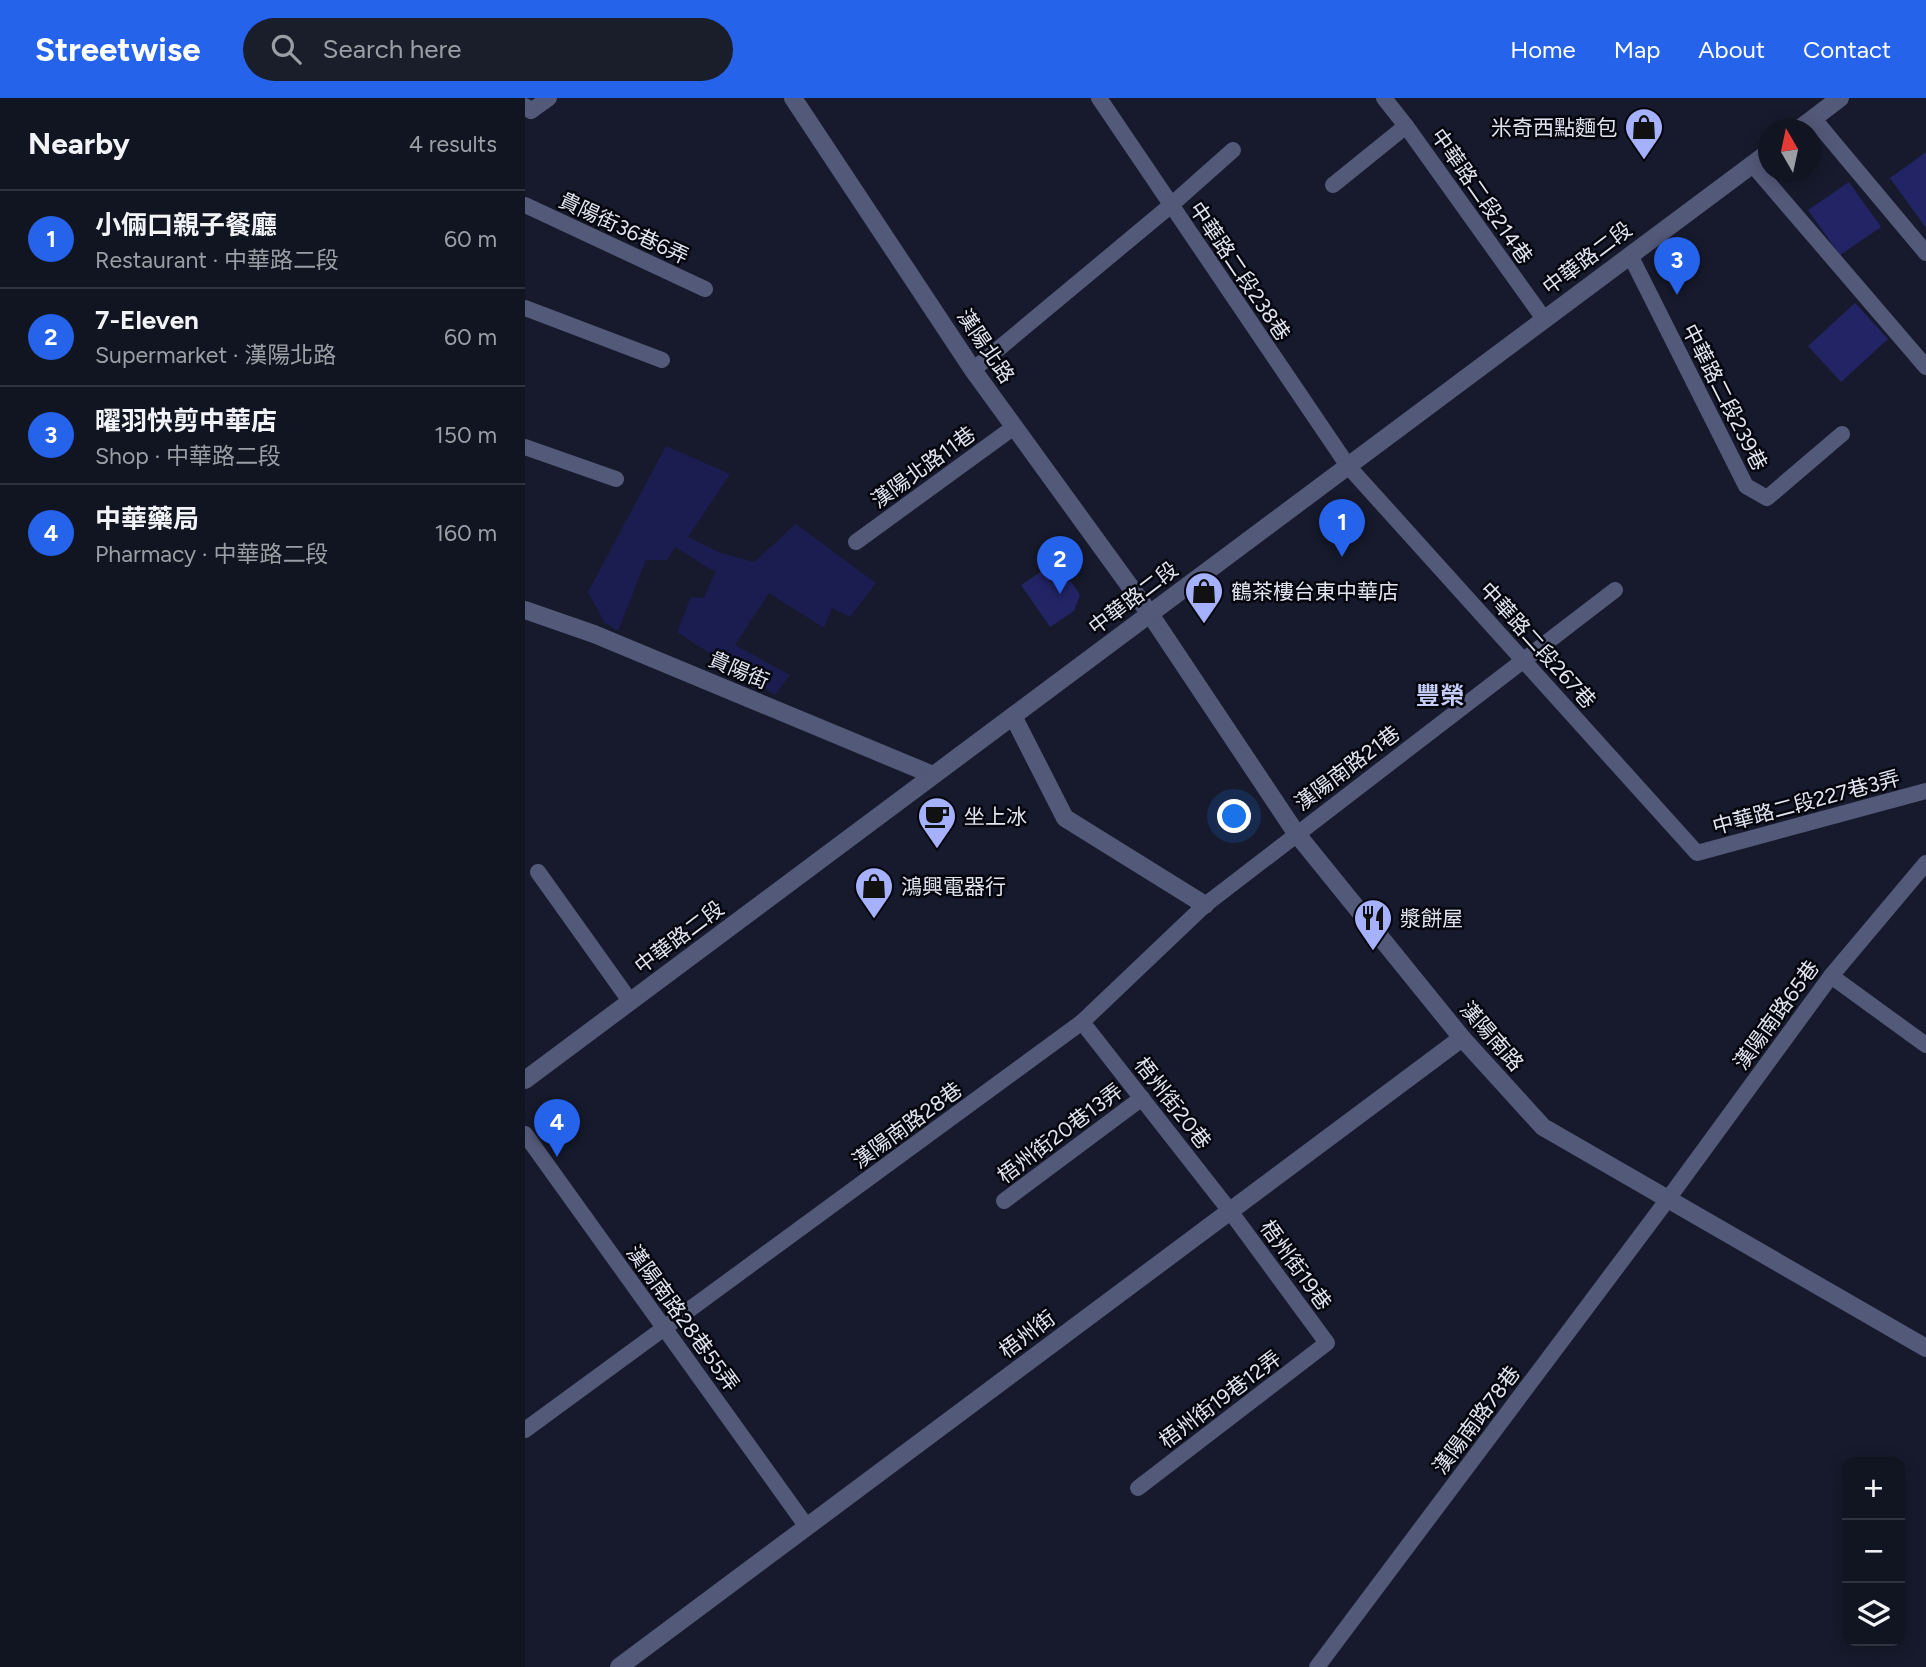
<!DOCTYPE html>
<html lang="en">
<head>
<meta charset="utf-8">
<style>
	:root { --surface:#111421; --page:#1a1d2a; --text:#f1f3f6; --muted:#9c9ea5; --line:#30333f; --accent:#2563eb }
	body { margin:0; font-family:Figtree,"Noto Sans TC",sans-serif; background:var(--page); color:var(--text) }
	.controls { position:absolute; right:21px; bottom:21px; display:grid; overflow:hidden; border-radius:14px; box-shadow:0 4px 18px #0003 }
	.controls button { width:63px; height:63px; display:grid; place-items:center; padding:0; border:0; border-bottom:2px solid var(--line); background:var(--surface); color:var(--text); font:35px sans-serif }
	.compass { position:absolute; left:1233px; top:21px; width:63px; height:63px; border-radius:50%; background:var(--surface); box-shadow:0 4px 18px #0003; rotate:351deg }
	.you { position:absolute; left:710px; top:719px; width:24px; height:24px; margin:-18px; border:5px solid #fff; border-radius:50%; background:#1a73e8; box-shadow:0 0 0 10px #1a73e833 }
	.badge { display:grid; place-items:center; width:46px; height:46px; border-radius:50%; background:var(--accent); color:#fff; font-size:23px; font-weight:700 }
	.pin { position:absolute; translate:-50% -58px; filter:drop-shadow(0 2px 4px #0008) }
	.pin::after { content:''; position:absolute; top:37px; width:24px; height:21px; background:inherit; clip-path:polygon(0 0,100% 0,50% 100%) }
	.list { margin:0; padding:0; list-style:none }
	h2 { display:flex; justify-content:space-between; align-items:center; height:91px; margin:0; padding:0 28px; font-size:30px }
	h2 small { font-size:23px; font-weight:400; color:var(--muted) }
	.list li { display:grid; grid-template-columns:46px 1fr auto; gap:21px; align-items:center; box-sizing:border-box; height:98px; padding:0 28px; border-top:2px solid var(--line) }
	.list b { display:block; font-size:26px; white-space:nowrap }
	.list p { margin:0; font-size:23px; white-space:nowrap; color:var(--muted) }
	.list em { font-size:23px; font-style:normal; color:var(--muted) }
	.icon { flex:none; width:38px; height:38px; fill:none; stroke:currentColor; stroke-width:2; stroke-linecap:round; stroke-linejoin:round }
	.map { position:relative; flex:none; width:1401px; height:1569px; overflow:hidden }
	header { display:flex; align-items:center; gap:42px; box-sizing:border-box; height:98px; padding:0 35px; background:var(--accent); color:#fff }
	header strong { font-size:33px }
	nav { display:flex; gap:38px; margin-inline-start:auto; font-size:24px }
	.search { width:490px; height:63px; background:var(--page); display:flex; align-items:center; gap:18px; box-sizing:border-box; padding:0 24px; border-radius:38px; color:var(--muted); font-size:26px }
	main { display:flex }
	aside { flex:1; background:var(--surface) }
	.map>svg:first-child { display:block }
	.green { fill:#1b1d50 }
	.building { fill:#222465 }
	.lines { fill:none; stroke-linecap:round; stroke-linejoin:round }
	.service { stroke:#535978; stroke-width:16 }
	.minor { stroke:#535978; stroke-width:18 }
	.tertiary { stroke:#535978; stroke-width:18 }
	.labels { text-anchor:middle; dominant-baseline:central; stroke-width:5; stroke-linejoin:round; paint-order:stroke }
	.poi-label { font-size:21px; fill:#e0e3f0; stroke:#05060d; text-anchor:start }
	.street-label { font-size:21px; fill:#e0e3f0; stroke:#05060d }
	.quarter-label { font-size:24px; font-weight:bold; fill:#c5cdf8; stroke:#05060d }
</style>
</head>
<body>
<header>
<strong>Streetwise</strong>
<div class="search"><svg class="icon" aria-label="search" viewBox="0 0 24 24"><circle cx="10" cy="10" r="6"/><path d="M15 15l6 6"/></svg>Search here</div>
<nav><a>Home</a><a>Map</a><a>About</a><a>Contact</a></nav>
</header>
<main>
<aside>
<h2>Nearby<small>4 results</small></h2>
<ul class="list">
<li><span class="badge">1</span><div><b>小倆口親子餐廳</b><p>Restaurant · 中華路二段</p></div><em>60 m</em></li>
<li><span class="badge">2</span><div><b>7-Eleven</b><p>Supermarket · 漢陽北路</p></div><em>60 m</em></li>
<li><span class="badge">3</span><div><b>曜羽快剪中華店</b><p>Shop · 中華路二段</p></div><em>150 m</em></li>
<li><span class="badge">4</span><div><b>中華藥局</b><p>Pharmacy · 中華路二段</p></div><em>160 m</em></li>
</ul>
</aside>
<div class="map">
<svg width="1401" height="1569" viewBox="0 0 1401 1569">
	<rect width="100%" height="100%" fill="#171a2c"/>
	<path class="green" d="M141 348 205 376 163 439 196 455 229 464 271 426 351 485 325 519 307 510 299 530 244 495 210 547 265 577 250 597 152 534 166 499 179 500 190 474 150 449 142 462H121L93 533 80 525 63 494Z"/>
	<g class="building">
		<path d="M1401 54V130L1365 80Z"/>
		<path d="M1324 84 1356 129 1315 157 1283 112Z"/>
		<path d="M1330 205 1363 241 1316 284 1283 248Z"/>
		<path d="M532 463 555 497 549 513 525 529 496 487Z"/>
	</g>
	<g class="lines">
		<g class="service">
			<path d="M574 0 823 368 1172 755 1401 693"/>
			<path d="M859 0 881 28 1019 221"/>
			<path d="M0 8 6 13 24 0"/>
			<path d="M1288 20 1401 155"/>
			<path d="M1227 66 1401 269"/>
			<path d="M808 87 881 28"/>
			<path d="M0 107 180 191"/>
			<path d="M1105 157 1221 388 1242 400 1317 336"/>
			<path d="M0 210 137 262"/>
			<path d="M448 272 645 108 708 52"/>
			<path d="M0 349 91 381"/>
			<path d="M331 444 489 329"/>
			<path d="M13 774 105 903"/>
			<path d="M1306 878 1401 947"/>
			<path d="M557 924 705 1113 802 1245 613 1390"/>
			<path d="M0 1036 282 1429"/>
			<path d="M479 1103 617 1000"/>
			<path d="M0 1332 557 924 680 807 1090 492"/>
			<path d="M792 1569 1143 1101 1306 878 1401 765"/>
		</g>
		<g class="minor">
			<path d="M0 512 69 536 408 677"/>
			<path d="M625 516 771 735 937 940 1018 1029 1401 1250"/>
			<path d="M488 618 540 720 680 807"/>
			<path d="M94 1569 937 940"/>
		</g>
		<g class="tertiary">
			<path d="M268 0 448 272 625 516"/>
			<path d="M1273 32 1315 0"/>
			<path d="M0 982 1244 54"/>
		</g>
	</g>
	<defs>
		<symbol id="shop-pin" viewBox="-11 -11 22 30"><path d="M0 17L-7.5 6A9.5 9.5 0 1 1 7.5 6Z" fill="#a5b1fc" stroke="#05060d"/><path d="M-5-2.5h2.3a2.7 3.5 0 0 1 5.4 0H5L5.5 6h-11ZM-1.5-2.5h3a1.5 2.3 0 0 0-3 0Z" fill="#111"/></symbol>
		<symbol id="cafe-pin" viewBox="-11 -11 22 30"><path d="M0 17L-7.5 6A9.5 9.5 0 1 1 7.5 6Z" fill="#a5b1fc" stroke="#05060d"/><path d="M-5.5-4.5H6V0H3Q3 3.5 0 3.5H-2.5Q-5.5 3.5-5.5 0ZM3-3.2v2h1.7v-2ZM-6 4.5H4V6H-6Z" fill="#111"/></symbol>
		<symbol id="restaurant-pin" viewBox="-11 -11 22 30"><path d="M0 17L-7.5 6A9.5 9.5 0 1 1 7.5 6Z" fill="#a5b1fc" stroke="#05060d"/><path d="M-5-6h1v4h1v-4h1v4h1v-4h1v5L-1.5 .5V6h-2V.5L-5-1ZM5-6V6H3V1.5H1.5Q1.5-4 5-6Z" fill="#111"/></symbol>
	</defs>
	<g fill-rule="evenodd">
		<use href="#shop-pin" x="1097" y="7" width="44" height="60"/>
		<use href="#shop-pin" x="657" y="471" width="44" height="60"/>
		<use href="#cafe-pin" x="390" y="696" width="44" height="60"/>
		<use href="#shop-pin" x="327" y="766" width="44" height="60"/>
		<use href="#restaurant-pin" x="826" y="798" width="44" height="60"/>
	</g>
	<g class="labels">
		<g class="poi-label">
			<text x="1092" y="29" text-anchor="end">米奇西點麵包</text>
			<text x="706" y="493">鶴茶樓台東中華店</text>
			<text x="439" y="718">坐上冰</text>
			<text x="376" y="788">鴻興電器行</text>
			<text x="875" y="820">漿餅屋</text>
		</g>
		<g class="street-label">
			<text transform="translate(957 98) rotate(55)">中華路二段214巷</text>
			<text transform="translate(99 130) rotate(25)">貴陽街36巷6弄</text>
			<text transform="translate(1062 160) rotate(-37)">中華路二段</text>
			<text transform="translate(715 173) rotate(56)">中華路二段238巷</text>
			<text transform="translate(461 248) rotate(56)">漢陽北路</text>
			<text transform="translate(1200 299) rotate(63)">中華路二段239巷</text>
			<text transform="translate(398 369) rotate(-36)">漢陽北路11巷</text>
			<text transform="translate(608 500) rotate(-37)">中華路二段</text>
			<text transform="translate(1013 547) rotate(48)">中華路二段267巷</text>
			<text transform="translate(214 572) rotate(23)">貴陽街</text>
			<text transform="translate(822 670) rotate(-37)">漢陽南路21巷</text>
			<text transform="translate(1281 704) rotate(-15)">中華路二段227巷3弄</text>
			<text transform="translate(154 839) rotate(-37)">中華路二段</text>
			<text transform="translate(1251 917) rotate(-54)">漢陽南路65巷</text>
			<text transform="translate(967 938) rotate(49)">漢陽南路</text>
			<text transform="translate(648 1005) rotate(52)">梧州街20巷</text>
			<text transform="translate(382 1027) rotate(-36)">漢陽南路28巷</text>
			<text transform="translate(535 1035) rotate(-37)">梧州街20巷13弄</text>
			<text transform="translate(771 1167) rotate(54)">梧州街19巷</text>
			<text transform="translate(158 1220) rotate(54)">漢陽南路28巷55弄</text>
			<text transform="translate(502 1236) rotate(-37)">梧州街</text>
			<text transform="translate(695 1301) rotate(-37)">梧州街19巷12弄</text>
			<text transform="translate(951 1322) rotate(-53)">漢陽南路78巷</text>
		</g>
		<g class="quarter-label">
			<text x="915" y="597">豐榮</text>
		</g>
	</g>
</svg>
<div class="controls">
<button>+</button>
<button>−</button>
<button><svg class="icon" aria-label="layers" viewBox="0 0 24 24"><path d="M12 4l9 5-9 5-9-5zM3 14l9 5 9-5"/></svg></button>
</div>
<svg class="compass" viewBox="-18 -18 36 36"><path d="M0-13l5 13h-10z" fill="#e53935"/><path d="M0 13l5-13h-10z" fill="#9c9ea5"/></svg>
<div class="you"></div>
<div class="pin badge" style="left:817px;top:459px">1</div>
<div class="pin badge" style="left:535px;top:496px">2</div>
<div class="pin badge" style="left:1152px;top:197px">3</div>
<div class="pin badge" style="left:32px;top:1059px">4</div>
</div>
</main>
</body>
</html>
